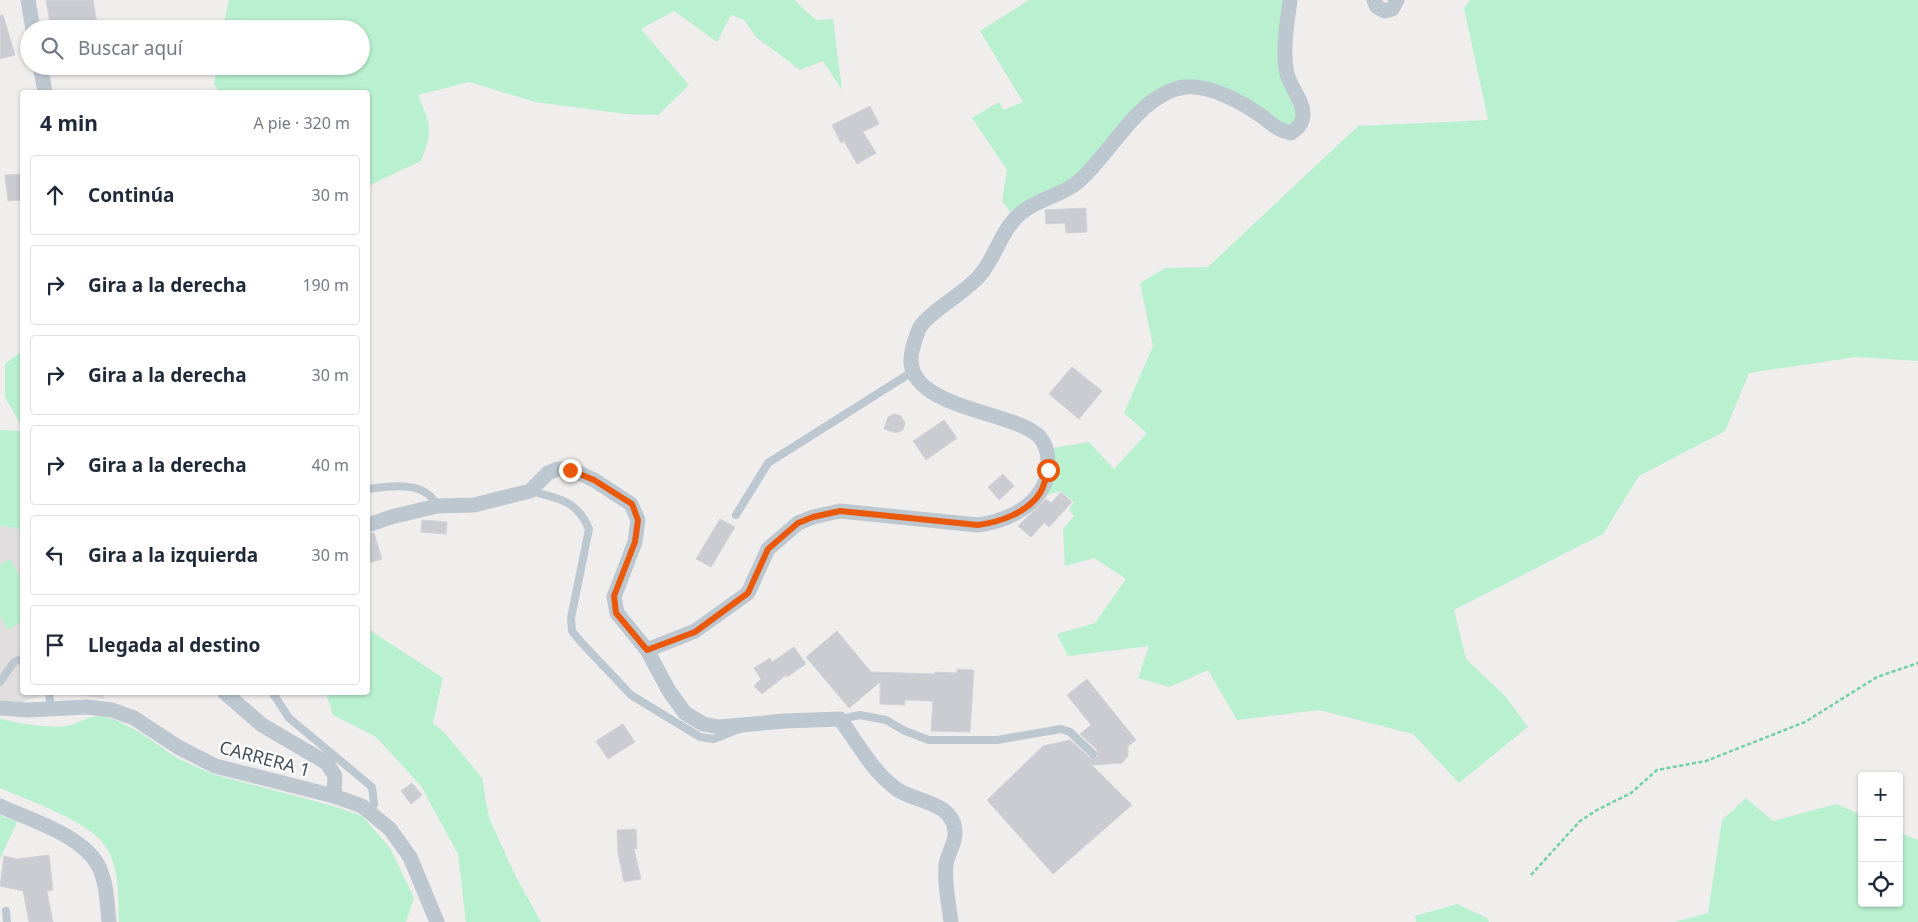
<!DOCTYPE html>
<html lang="es">
<head>
<meta charset="utf-8">
<style>
	:root { --surface:#fff; --page:#f2f2f3; --text:#1f2937; --muted:#747a83; --line:#e0e1e3 }
	body { margin:0; font-family:"Noto Sans",sans-serif; background:var(--page); color:var(--text) }
	.controls { position:absolute; right:15px; bottom:15px; display:grid; overflow:hidden; border-radius:5px; box-shadow:0 1px 4px #0004 }
	.controls button { width:45px; height:45px; display:grid; place-items:center; padding:0; border:0; border-bottom:1px solid var(--line); background:var(--surface); color:var(--text); font:25px sans-serif }
	.stop { position:absolute; width:15px; height:15px; margin:-11px; border:4px solid #ea580c; border-radius:50%; background:#fff }
	.stop.end { background:#ea580c; border-color:#fff; box-shadow:0 1px 5px #0008 }
	.list { margin:0; padding:0; list-style:none }
	h2 { display:flex; justify-content:space-between; align-items:center; height:65px; margin:0; padding:0 20px; font-size:21px }
	h2 small { font-size:16px; font-weight:400; color:var(--muted) }
	.list li { display:grid; grid-template-columns:32px 1fr auto; gap:15px; align-items:center; box-sizing:border-box; height:80px; margin:0 10px 10px; padding:0 10px; border:1px solid var(--line); border-radius:5px }
	.list b { display:block; font-size:19px; white-space:nowrap }
	.list em { font-size:16px; font-style:normal; color:var(--muted) }
	.icon { flex:none; width:28px; height:28px; fill:none; stroke:currentColor; stroke-width:2; stroke-linecap:round; stroke-linejoin:round }
	.map { position:relative; flex:none; width:1918px; height:922px; overflow:hidden }
	.search { position:absolute; background:var(--surface); box-shadow:0 1px 4px #0004; left:20px; top:20px; width:350px; height:55px; display:flex; align-items:center; gap:12px; box-sizing:border-box; padding:0 18px; border-radius:28px; color:var(--muted); font-size:19px }
	.panel { position:absolute; background:var(--surface); box-shadow:0 1px 4px #0004; left:20px; top:90px; width:350px; height:605px; border-radius:5px }
	.map>svg:first-child { display:block }
	.education { fill:#e1dedf }
	.green { fill:#b9f0d0 }
	.building { fill:#caccd2; stroke:#d1d3d9 }
	.lines { fill:none; stroke-linecap:round; stroke-linejoin:round }
	.path { stroke:#70cfa3; stroke-width:2.5; stroke-dasharray:4 2.5; stroke-linecap:butt }
	.service { stroke:#bdc7d0; stroke-width:8 }
	.minor { stroke:#bdc7d0; stroke-width:15 }
	.route { stroke:#ea580c; stroke-width:6 }
	.labels { text-anchor:middle; dominant-baseline:central; stroke-width:4.5; stroke-linejoin:round; paint-order:stroke }
	.street-label { font-size:18px; fill:#45505b; stroke:#fff }
</style>
</head>
<body>
<div class="map">
<svg width="1918" height="922" viewBox="0 0 1918 922">
	<rect width="100%" height="100%" fill="#f0eded"/>
	<g class="education">
		<path d="M0 526 17 528 22 533V692L54 693 5 706 0 704Z"/>
		<path d="M66 693H105L104 699Z"/>
	</g>
	<g class="green">
		<path d="M229 0H794L816 20 833 19 842 90 823 61 800 70 756 37 744 20 731 15 717 42 674 11 641 29 689 85 658 115 626 114 535 102 469 82 418 95C430 124 434 130 421 161L368 186V92H219L214 84 217 66H361V29H223Z"/>
		<path d="M1029 0H1284L1298 115 1290 127 1183 82 1074 179 1012 214 1002 201 1007 170 972 118 999 102 1003 110 1023 102 980 31Z"/>
		<path d="M1470 0H1918V361L1856 357 1749 373 1725 431 1639 476 1603 534 1454 610 1466 659 1506 697 1528 727 1459 783 1413 734 1319 710 1237 720 1208 670 1170 687 1138 678 1149 646 1068 656 1057 634 1095 623 1126 579 1094 558 1065 566 1063 529 1074 516 1069 509 1074 502 1061 491 1046 495 1053 448 1089 442 1114 469 1147 433 1124 413 1153 346 1140 283 1165 268 1208 267 1358 126 1488 120 1464 8Z"/>
		<path d="M22 351V427L5 397V364Z"/>
		<path d="M0 430 22 431V533L17 528 0 526Z"/>
		<path d="M10 559 22 581V621L8 630 0 616V565Z"/>
		<path d="M368 629 443 678 433 723 444 732 482 778 489 818 515 875 541 922H466L458 854 421 786 376 737 333 715 326 693 368 692Z"/>
		<path d="M101 716 116 720 141 733 177 758 212 774 333 806 362 816 390 848 414 898 406 922H119C118 898 120 868 106 847 90 821 29 801 0 788V718C10 723 55 729 67 726 80 723 85 717 101 716Z"/>
		<path d="M1746 798 1773 821 1836 804 1862 815V903H1899V832L1918 840V922H1674L1708 913 1722 820Z"/>
		<path d="M0 815 17 822 0 859Z"/>
		<path d="M1457 904 1487 918 1489 922H1416L1415 916Z"/>
	</g>
	<g class="building">
		<path d="M46 0H93L98 29H51Z"/>
		<path d="M0 15H3L15 55 0 59Z"/>
		<path d="M870 106 879 124 863 132 876 153 857 164 844 141 841 143 832 125Z"/>
		<path d="M22 174V200L8 201 5 175Z"/>
		<path d="M1086 208 1087 232 1066 233 1065 223 1046 224 1045 210Z"/>
		<path d="M1072 367 1102 391 1079 419 1049 394Z"/>
		<path d="M894 414 901 416 905 423 903 430 896 433 884 429 888 417Z"/>
		<path d="M944 420 957 438 926 460 913 441Z"/>
		<path d="M1003 474 1014 486 999 500 988 487Z"/>
		<path d="M1061 492 1072 502 1049 527 1044 523 1031 537 1018 526 1046 499 1051 503Z"/>
		<path d="M720 519 735 527 711 567 696 559Z"/>
		<path d="M422 520 447 522 446 534 421 532Z"/>
		<path d="M374 533 382 559 368 563V534Z"/>
		<path d="M837 631 871 672 935 674V672L957 673V669L974 670 970 732 931 731 933 701 905 700V705L880 704V682L849 708 806 657Z"/>
		<path d="M794 647 806 664 787 677 786 675 762 694 754 686 761 679 754 668 770 658 772 662Z"/>
		<path d="M1087 679 1136 740 1128 746V756L1122 763 1092 765 1132 805 1053 874 987 800 1043 746 1070 740 1090 758 1097 757V750L1080 734 1091 725 1067 695Z"/>
		<path d="M623 724 635 742 608 759 596 741Z"/>
		<path d="M412 783 422 795 411 804 401 791Z"/>
		<path d="M636 829 637 849H634L641 879 624 882 618 853 617 830Z"/>
		<path d="M49 855 53 890 47 891 53 922H29L23 891 0 886 4 856 17 859Z"/>
	</g>
	<g class="lines">
		<path class="path" d="M1531 875 1580 821 1597 810 1631 793 1657 770 1706 761 1805 722 1877 677 1918 663"/>
		<g class="service">
			<path d="M368 489C391 486 426 480 437 506"/>
			<path d="M530 491C558 498 577 500 589 529L571 618 572 631 580 641 631 695 700 737 714 739 739 729"/>
			<path d="M736 515 768 463 912 372"/>
			<path d="M0 682 14 662 22 659"/>
			<path d="M49 692 51 709"/>
			<path d="M272 692 289 718 372 787 374 804 370 812"/>
			<path d="M840 719 860 715 886 720 905 731 929 740H997L1061 729 1070 732 1093 754"/>
			<path d="M6 911 7 922"/>
		</g>
		<g class="minor">
			<path d="M28 0 33 29"/>
			<path d="M1374 0 1377 7 1385 11 1392 9 1397 0"/>
			<path d="M40 66 45 92"/>
			<path d="M368 525 391 517 437 506 474 505 530 491 548 473 558 469H571L594 480 631 504 638 520 635 542 614 597 617 613 647 650 669 691 685 713 703 724 719 727 785 721 840 719C857 742 873 773 898 790 916 802 954 802 955 832 956 843 947 854 946 865 944 884 949 904 951 922"/>
			<path d="M647 650 695 631 748 593 768 549 798 523 813 517 840 511 978 525C1012 520 1050 501 1048 461 1048 451 1044 439 1035 433 1002 409 895 406 913 347 915 340 917 333 920 327 930 311 967 292 981 274 997 254 1001 230 1021 213 1037 199 1061 196 1078 182 1111 154 1139 93 1185 87 1210 85 1240 101 1260 115 1271 123 1278 131 1291 133 1298 128 1303 123 1303 114 1303 101 1291 88 1287 74 1282 51 1287 24 1290 0"/>
			<path d="M224 692 262 725 327 763 335 776 334 796"/>
			<path d="M0 708 28 710 87 707 112 710 134 718 178 747 215 766 334 796 362 806 390 829 410 857 437 922"/>
			<path d="M0 806C30 820 82 835 98 865 107 882 107 904 109 922"/>
		</g>
	</g>
	<g class="lines">
		<path class="route" d="M570 470 594 480 632 504 638 520 635 542 614 596 616 613 647 650 695 632 748 593 768 549 798 523 813 517 840 511 978 525C1000 522 1027 513 1040 493 1044 487 1046 477 1048 470"/>
	</g>
	<g class="labels">
		<g class="street-label">
			<text transform="translate(265 758) rotate(15)">CARRERA 1</text>
		</g>
	</g>
</svg>
<div class="controls">
<button>+</button>
<button>−</button>
<button><svg class="icon" aria-label="locate" viewBox="0 0 24 24"><circle cx="12" cy="12" r="6"/><path d="M12 2v4M12 18v4M2 12h4M18 12h4"/></svg></button>
</div>
<div class="stop" style="left:1048px;top:470px"></div>
<div class="stop end" style="left:570px;top:470px"></div>
<div class="search"><svg class="icon" aria-label="search" viewBox="0 0 24 24"><circle cx="10" cy="10" r="6"/><path d="M15 15l6 6"/></svg>Buscar aquí</div>
<section class="panel">
<h2>4 min<small>A pie · 320 m</small></h2>
<ul class="list">
<li><svg class="icon" aria-label="ahead" viewBox="0 0 24 24"><path d="M12 20V5M6 11l6-6 6 6"/></svg><div><b>Continúa</b></div><em>30 m</em></li>
<li><svg class="icon" aria-label="right" viewBox="0 0 24 24"><path d="M7 20v-9h11M14 6l5 5-5 5"/></svg><div><b>Gira a la derecha</b></div><em>190 m</em></li>
<li><svg class="icon" aria-label="right" viewBox="0 0 24 24"><path d="M7 20v-9h11M14 6l5 5-5 5"/></svg><div><b>Gira a la derecha</b></div><em>30 m</em></li>
<li><svg class="icon" aria-label="right" viewBox="0 0 24 24"><path d="M7 20v-9h11M14 6l5 5-5 5"/></svg><div><b>Gira a la derecha</b></div><em>40 m</em></li>
<li><svg class="icon" aria-label="left" viewBox="0 0 24 24"><path d="M17 20v-9H6M10 6l-5 5 5 5"/></svg><div><b>Gira a la izquierda</b></div><em>30 m</em></li>
<li><svg class="icon" aria-label="arrive" viewBox="0 0 24 24"><path d="M6 21V4h12l-3 4 3 4H6"/></svg><div><b>Llegada al destino</b></div></li>
</ul>
</section>
</div>
</body>
</html>
